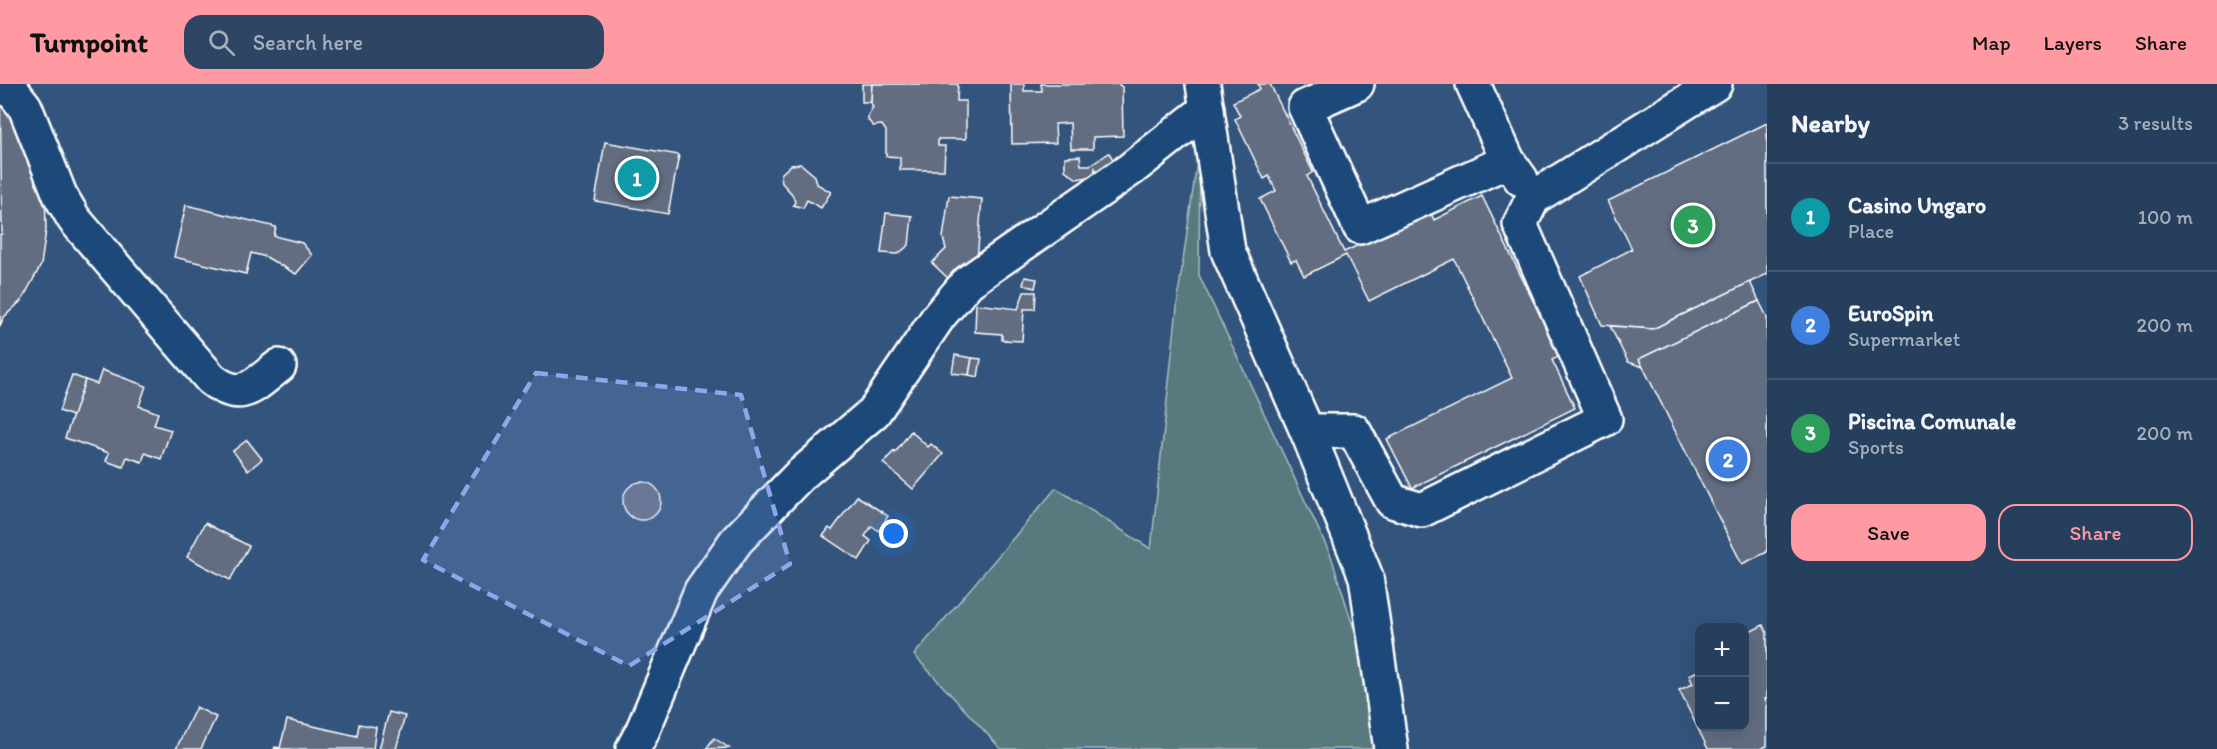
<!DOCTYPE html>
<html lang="en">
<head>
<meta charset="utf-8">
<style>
	:root { --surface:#263f5d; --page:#2e4663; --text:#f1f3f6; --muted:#a4afbc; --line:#425872; --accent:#ff9aa2 }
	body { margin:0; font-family:Itim,sans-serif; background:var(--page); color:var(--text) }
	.controls { position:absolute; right:18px; bottom:18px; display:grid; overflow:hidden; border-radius:12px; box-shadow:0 6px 24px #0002 }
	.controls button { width:54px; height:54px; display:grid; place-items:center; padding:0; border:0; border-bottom:2px solid var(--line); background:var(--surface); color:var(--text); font:30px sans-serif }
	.you { position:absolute; left:894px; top:450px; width:21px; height:21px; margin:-15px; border:4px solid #fff; border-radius:50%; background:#1a73e8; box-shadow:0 0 0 9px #1a73e833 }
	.badge { display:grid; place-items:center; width:39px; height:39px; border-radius:50%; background:var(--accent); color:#fff; font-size:20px; font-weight:700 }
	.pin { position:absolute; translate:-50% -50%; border:3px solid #fff; box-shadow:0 2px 6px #0006 }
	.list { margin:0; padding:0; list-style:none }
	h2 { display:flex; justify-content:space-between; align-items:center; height:78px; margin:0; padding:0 24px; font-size:26px }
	h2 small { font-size:20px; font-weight:400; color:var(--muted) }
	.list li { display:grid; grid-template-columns:39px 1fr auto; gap:18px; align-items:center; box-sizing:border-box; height:108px; padding:0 24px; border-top:2px solid var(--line) }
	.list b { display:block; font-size:22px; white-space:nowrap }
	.list p { margin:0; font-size:20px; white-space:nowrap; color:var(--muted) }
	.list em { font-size:20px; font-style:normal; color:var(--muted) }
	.actions { display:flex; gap:12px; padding:18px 24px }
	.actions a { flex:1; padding:14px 0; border:2px solid var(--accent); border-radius:18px; text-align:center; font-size:21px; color:var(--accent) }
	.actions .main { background:var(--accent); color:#111 }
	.icon { flex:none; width:33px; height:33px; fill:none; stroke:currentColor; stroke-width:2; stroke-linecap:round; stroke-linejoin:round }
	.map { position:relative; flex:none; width:1767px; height:665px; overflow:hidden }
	header { display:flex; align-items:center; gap:36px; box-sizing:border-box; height:84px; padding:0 30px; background:var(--accent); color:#111 }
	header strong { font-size:28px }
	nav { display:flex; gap:33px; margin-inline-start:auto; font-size:21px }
	.search { width:420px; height:54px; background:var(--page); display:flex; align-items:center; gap:15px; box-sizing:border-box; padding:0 21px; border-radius:18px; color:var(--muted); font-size:22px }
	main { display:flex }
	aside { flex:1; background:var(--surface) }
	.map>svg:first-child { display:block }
	.green { fill:#597a7e; stroke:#acbcbe; stroke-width:1.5 }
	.building { fill:#626d82; stroke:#fff; stroke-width:1.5 }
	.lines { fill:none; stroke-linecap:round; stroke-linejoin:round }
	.minor-casing { stroke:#fff; stroke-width:38 }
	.minor { stroke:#1f4a7a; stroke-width:33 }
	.marked { fill:#8ea6ec; fill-opacity:0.2; stroke:#8ea6ec; stroke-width:4.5; stroke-dasharray:12 8; stroke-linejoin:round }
</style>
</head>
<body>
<header>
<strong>Turnpoint</strong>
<div class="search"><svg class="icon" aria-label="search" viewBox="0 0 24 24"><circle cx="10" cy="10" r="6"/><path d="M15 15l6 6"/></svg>Search here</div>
<nav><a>Map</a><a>Layers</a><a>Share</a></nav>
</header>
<main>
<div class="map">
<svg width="1767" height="665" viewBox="0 0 1767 665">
	<rect width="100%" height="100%" fill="#33547c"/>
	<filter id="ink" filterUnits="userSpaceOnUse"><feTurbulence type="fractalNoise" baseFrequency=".0167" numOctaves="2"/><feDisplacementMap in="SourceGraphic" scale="12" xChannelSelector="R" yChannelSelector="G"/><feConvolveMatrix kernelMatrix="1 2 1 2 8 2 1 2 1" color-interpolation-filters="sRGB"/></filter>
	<g filter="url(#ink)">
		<path class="green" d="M1200 56 1199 191 1331 472 1360 564 1373 665H1001L914 571 1056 404 1151 465 1179 205Z"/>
		<g class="building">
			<path d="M862 0H938H872L871 18H862Z"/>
			<path d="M872 0H958L957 17H966V55H938V62H945L944 86H900V73L886 72V47L882 41 873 42 868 36V31L873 23 871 19Z"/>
			<path d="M1011 0H1024V7H1042L1041 0H1118L1122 3 1123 52 1093 53V65H1071L1070 39 1055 40 1056 59 1012 60Z"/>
			<path d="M1258 0H1270L1313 88 1307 92 1344 168 1430 127 1434 136 1482 112 1560 272 1552 276 1575 324 1412 404 1387 355 1512 294 1454 175 1369 217 1346 171 1304 192 1296 176 1291 178 1260 115 1276 107 1269 92 1264 95 1235 35 1240 32 1233 18 1260 5Z"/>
			<path d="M0 1 45 104 46 146 41 181 22 216 3 234 0 243V150H2Z"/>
			<path d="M1767 39V190L1653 245 1602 241 1580 192 1632 165 1608 117Z"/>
			<path d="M605 58 679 71 668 130 595 117Z"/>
			<path d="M1109 69 1117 81 1100 93 1095 84 1094 92 1077 95 1065 86V73L1080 72 1081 81H1091Z"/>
			<path d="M801 80 815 92 817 100 831 108 821 124 807 116 803 124 793 121 795 118 792 110 782 99 781 90 791 81Z"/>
			<path d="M949 112 982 115 977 177 953 199 932 179 946 165 943 154Z"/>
			<path d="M186 121 276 143 274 152 302 159 312 171 296 190 266 173 251 169 246 190 174 173Z"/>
			<path d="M886 129 912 132 909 161 898 170 881 169Z"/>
			<path d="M1025 193 1037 195 1035 204 1023 201Z"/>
			<path d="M1750 198 1759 217 1639 275 1643 283 1628 278 1610 242 1653 245Z"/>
			<path d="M1024 208H1036L1035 225H1024L1022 257 1002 256V250L975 248 976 220 1018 225Z"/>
			<path d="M1759 217 1767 233V468L1742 480 1639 275Z"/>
			<path d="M955 271 972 274 969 291 952 289Z"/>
			<path d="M972 274 981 275 978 293 969 291Z"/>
			<path d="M102 286 146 302 139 322 158 329 154 341 171 346 161 375 145 369 142 378 127 373 123 383 106 377 109 369 65 354 85 296 97 300Z"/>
			<path d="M72 291 85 296 73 332 59 327Z"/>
			<path d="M911 347 928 363 931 360 943 370 913 405 883 379 894 367 895 369Z"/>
			<path d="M247 356 262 375 248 387 233 367Z"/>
			<circle cx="642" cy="417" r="19"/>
			<path d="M857 412 888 432 879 447 872 442 865 452 871 457 859 476 823 452 829 444 832 446Z"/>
			<path d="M205 439 249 462 230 496 187 473Z"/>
			<path d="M1763 541 1767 549V614L1765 615 1767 620V662L1760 665H1708L1679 606 1693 600 1689 591 1700 586V642H1744V551Z"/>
			<path d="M196 623 216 633 201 665H176Z"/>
			<path d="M389 628 405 632 396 665H379Z"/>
			<path d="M287 636 357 652 359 640 376 643 373 665H274L275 663 280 664Z"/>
			<path d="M714 654 729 664 706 665Z"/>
		</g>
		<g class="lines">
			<defs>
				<g id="minor">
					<path d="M7 0 25 23 60 111 74 135 211 295C242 319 253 302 279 282"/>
					<path d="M1203 0 1228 167 1307 347H1354L1392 417 1422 426 1605 335 1520 140 1533 114 1715 0"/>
					<path d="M1357 0 1305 23 1360 143 1508 77"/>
					<path d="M1473 0 1508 77 1521 95"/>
					<path d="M1307 347 1366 493 1391 665"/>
					<path d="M633 665 642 648 701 507 736 457 799 392 874 328 939 232 968 198 1131 85 1207 25"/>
				</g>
			</defs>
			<use href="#minor" class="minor-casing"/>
			<use href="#minor" class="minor"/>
		</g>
	</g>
	<path class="marked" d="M536 289 741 311 790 480 629 582 423 476Z"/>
</svg>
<div class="controls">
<button>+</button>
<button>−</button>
</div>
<div class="you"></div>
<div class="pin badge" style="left:637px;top:94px;background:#0f9aa8">1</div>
<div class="pin badge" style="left:1728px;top:375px;background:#3f7fe0">2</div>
<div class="pin badge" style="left:1693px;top:141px;background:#2e9e5b">3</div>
</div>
<aside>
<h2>Nearby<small>3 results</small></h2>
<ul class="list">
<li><span class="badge" style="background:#0f9aa8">1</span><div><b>Casino Ungaro</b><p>Place</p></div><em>100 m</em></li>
<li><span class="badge" style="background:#3f7fe0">2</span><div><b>EuroSpin</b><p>Supermarket</p></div><em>200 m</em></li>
<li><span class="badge" style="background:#2e9e5b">3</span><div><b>Piscina Comunale</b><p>Sports</p></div><em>200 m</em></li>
</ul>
<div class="actions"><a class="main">Save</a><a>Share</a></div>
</aside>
</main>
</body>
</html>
